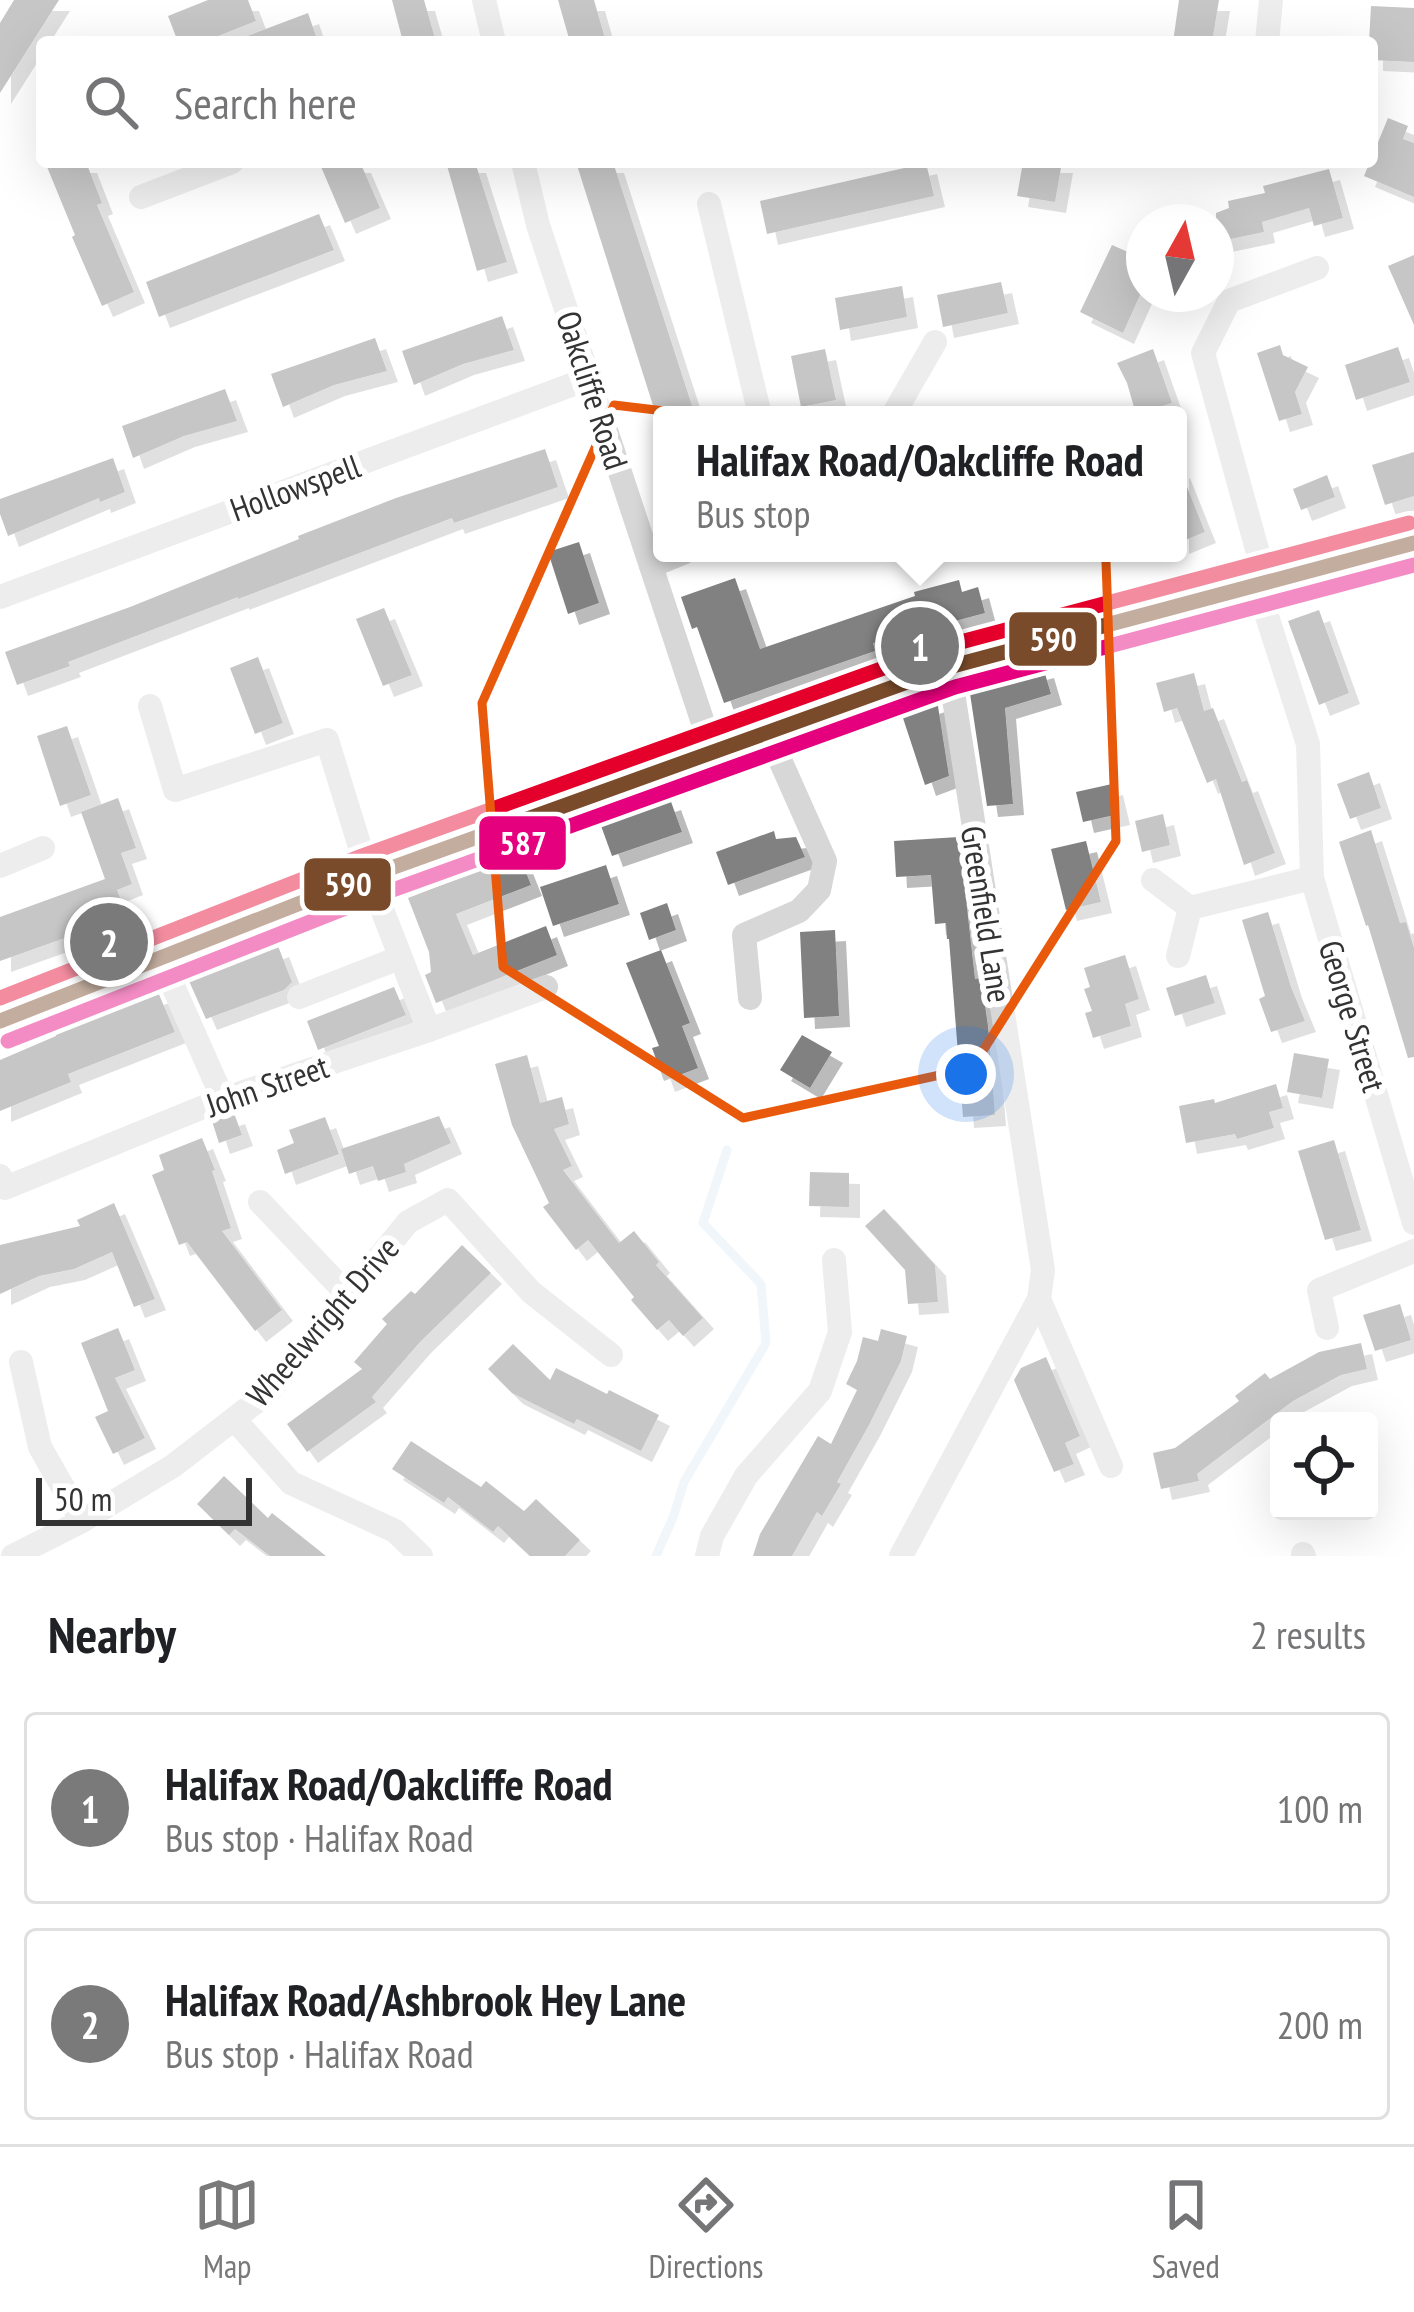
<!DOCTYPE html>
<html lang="en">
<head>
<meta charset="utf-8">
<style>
	:root { --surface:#fff; --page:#f6f6f6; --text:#202124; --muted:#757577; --line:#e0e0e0; --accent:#7a7a7a }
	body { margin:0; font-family:"PT Sans Narrow",sans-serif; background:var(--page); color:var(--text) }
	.controls { position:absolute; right:36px; bottom:36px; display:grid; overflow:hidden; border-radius:12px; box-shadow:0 12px 48px #0002 }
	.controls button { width:108px; height:108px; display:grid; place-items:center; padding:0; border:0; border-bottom:3px solid var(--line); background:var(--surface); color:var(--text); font:60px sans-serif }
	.compass { position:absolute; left:1126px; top:204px; width:108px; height:108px; border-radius:50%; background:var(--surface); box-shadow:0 12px 48px #0002; rotate:8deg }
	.scale { position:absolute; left:36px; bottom:30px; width:216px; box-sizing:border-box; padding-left:12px; border:6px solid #333; border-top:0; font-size:33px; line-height:42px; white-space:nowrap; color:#333; -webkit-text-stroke:9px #fff; paint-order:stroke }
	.you { position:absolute; left:966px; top:1074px; width:42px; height:42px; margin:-30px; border:9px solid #fff; border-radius:50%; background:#1a73e8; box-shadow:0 0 0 18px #1a73e833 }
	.badge { display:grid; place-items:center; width:78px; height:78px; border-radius:50%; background:var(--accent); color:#fff; font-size:39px; font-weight:700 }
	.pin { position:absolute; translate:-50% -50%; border:6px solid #fff; box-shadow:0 3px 12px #0006 }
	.popup { position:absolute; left:653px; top:406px; width:534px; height:156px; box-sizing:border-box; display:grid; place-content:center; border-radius:12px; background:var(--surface); filter:drop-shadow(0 3px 9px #0005); font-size:39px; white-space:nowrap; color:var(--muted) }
	.popup b { font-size:45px; color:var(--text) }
	.popup::after { content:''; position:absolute; left:50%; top:100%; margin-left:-24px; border:24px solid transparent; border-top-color:var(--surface) }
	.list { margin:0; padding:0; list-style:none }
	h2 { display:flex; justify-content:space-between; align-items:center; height:156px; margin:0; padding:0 48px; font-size:51px }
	h2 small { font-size:39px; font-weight:400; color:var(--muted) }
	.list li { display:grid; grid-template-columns:78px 1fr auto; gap:36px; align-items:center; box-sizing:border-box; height:192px; margin:0 24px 24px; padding:0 24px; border:3px solid var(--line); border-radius:12px }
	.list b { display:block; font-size:45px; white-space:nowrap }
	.list p { margin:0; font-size:39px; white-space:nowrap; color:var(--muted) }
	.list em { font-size:39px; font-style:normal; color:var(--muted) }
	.icon { flex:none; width:66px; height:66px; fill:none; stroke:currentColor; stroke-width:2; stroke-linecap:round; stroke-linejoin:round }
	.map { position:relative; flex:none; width:1414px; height:1556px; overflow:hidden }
	.search { position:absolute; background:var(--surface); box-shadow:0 12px 48px #0002; left:36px; right:36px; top:36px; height:132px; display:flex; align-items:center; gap:30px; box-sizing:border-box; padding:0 42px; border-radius:12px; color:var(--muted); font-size:45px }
	.sheet { height:588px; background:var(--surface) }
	nav { display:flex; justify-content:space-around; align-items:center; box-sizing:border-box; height:168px; border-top:3px solid var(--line); background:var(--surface); font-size:33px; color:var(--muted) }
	nav a { display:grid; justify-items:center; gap:6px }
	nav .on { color:var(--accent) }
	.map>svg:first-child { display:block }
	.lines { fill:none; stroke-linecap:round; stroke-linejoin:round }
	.stream { stroke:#ddebf3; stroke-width:9 }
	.building { fill:#818181; filter:url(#shadow) }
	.minor { stroke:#d7d7d7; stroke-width:24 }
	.trunk { stroke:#c7c7c7; stroke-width:39 }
	.bus-1-casing { stroke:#fff; stroke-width:24 }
	.bus-2-casing { stroke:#fff; stroke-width:24 }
	.bus-3-casing { stroke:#fff; stroke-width:24 }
	.bus-1 { stroke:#7a4b2a; stroke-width:15 }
	.bus-2 { stroke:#e5007d; stroke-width:15 }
	.bus-3 { stroke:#e4002b; stroke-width:15 }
	.marked { fill:none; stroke:#e8590c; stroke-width:9; stroke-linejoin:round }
	.labels { text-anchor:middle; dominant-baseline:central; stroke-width:12; stroke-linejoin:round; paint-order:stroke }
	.street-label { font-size:33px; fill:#333; stroke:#fff }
	.line-badge { stroke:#fff; stroke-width:4.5 }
	.badge-label { font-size:33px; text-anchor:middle; font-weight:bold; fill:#fff }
</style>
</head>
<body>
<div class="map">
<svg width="1414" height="1556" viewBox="0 0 1414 1556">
	<defs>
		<filter id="shadow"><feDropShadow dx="11" dy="11" stdDeviation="0" flood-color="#0004"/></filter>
	</defs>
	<rect width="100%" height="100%" fill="#fff"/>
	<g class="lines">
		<path class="stream" d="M656 1556 674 1515 684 1482 766 1343 761 1284 703 1223 727 1150"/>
	</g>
	<g class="building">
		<path d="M14 0H59L0 93V23Z"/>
		<path d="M208 0H248L256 21 203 42H178L168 16Z"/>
		<path d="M392 0H424L436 42H403Z"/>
		<path d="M558 0H594L606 42H570Z"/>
		<path d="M1179 0H1219L1212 42H1173Z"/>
		<path d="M1371 6 1414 8V62L1372 60V42H1369Z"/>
		<path d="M308 13 318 42H238L237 40Z"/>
		<path d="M1388 118 1408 126 1403 139 1414 143V197L1364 176Z"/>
		<path d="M45 162H86L102 203 97 205 134 292 102 306 72 237 75 235Z"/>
		<path d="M319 162H360L380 208 345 223Z"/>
		<path d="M446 162H475L507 262 477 271Z"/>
		<path d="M576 162H613L695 415H656Z"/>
		<path d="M1023 162H1062L1055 202 1017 196Z"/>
		<path d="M926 163 934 196 767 234 760 201Z"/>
		<path d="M1329 169 1343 218 1314 226 1309 208 1262 222 1264 232 1216 242V213L1229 208 1228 201 1265 193 1263 186Z"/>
		<path d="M319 214 334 250 159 317 146 282Z"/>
		<path d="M1112 245 1144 259V286L1123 333 1080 312Z"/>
		<path d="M1414 255V325L1388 266Z"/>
		<path d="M1001 282 1008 313 943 327 937 295Z"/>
		<path d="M902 286 907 317 840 330 835 298Z"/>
		<path d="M502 316 514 350 463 364 414 385 402 351Z"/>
		<path d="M375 338 387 371 334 385 283 407 271 374Z"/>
		<path d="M1280 345 1283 355 1308 367 1295 392 1302 414 1279 421 1257 353Z"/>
		<path d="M1398 347 1410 382 1356 400 1345 365Z"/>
		<path d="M825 349 836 400 801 407 791 356Z"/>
		<path d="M1153 349 1172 403 1136 414 1127 383 1117 363Z"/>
		<path d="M225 389 237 421 184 436 133 458 122 426Z"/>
		<path d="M545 449 558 487 454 523 452 518 238 599V597L68 662 70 666 17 685 5 652 130 607 299 539 298 536 396 498Z"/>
		<path d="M1414 452V496L1385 505 1372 465Z"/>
		<path d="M113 458 125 492 100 502 99 498 8 536 0 514V499Z"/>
		<path d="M1179 467 1205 532 1178 543V468Z"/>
		<path d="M1327 475 1335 497 1301 510 1293 489Z"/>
		<path d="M579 542 599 603 568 614 548 552Z"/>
		<path d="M735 578 760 649 915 596 914 592 959 580 962 592 978 587 985 613 873 643 875 651 724 703 697 627 692 629 681 597Z"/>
		<path d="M384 608 412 675 383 686 356 619Z"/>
		<path d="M1319 610 1349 693 1319 705 1288 621Z"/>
		<path d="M258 657 283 723 255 734 230 668Z"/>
		<path d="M1043 667 1051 694 1005 708 1013 804 987 806 969 687Z"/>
		<path d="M1194 673 1204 711 1213 708 1242 782 1247 780 1275 853 1244 865 1216 779 1207 783 1177 708 1164 712 1156 683Z"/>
		<path d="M937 700 949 776 925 785 901 712Z"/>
		<path d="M67 726 91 795 60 806 37 736Z"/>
		<path d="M1369 772 1381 808 1350 819 1337 784Z"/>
		<path d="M1112 784 1119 814 1083 822 1076 792Z"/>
		<path d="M118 798 136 848 121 853 132 884 117 890 127 916 0 961V917L105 879 81 812Z"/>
		<path d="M670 799 682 832 612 856 600 823Z"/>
		<path d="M1163 814 1170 845 1142 852 1135 821Z"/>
		<path d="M1371 830 1400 923 1406 922 1414 948V1057L1408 1058 1368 925 1366 926 1339 842Z"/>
		<path d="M774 831 776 839 796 837 805 857 728 885 716 852Z"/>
		<path d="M959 837 975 979 981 978 988 1026 995 1115 963 1117 949 939H947L946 923 935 924 931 875 896 877 894 841Z"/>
		<path d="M1086 841 1101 902 1066 910 1051 849Z"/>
		<path d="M519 855 531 885 456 914 473 955 546 926 557 955 436 1003 425 975 431 972 429 952 408 898Z"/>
		<path d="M606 865 619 904 553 926 540 887Z"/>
		<path d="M667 903 676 930 649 940 640 913Z"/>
		<path d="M1268 912 1291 987 1305 1021 1271 1032 1259 999 1265 996 1242 920Z"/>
		<path d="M835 930 839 1016 804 1018 800 932Z"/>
		<path d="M278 946 292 982 284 990 206 1019 189 981Z"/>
		<path d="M661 950 690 1023 682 1026 698 1068 664 1081 652 1048 659 1046 626 963Z"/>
		<path d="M1125 955 1139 999 1125 1004 1131 1026 1093 1038 1085 1013 1092 1011 1084 989 1090 987 1084 968Z"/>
		<path d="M1206 975 1215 1003 1175 1016 1166 988Z"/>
		<path d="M394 987 406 1015 318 1050 307 1021Z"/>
		<path d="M158 992 175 1032 68 1074 71 1082 0 1111V1060L56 1036 55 1033Z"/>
		<path d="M802 1035 832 1052 810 1088 780 1070Z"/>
		<path d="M1294 1053 1329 1059 1322 1098 1287 1092Z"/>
		<path d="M527 1055 540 1103 562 1097 569 1124 554 1129 572 1166 563 1170 619 1243 634 1231 659 1262 656 1265 703 1318 683 1336 669 1320 657 1330 631 1300 634 1297 588 1240 576 1250 543 1207 549 1203 512 1125 495 1064Z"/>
		<path d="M1276 1084 1283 1108 1269 1112 1274 1128 1237 1139 1235 1134 1186 1143 1179 1106 1214 1099 1215 1103Z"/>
		<path d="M234 1113 242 1135 219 1143 212 1121Z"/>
		<path d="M439 1116 451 1143 404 1164 406 1172 378 1181 373 1166 349 1174 341 1149Z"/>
		<path d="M325 1117 339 1154 285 1174 277 1150 294 1143 289 1130Z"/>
		<path d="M202 1138 215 1170 212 1171 231 1228 222 1231 282 1310 255 1331 187 1242 179 1245 152 1175 164 1170 159 1155Z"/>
		<path d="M1334 1140 1361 1230 1325 1240 1298 1151Z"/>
		<path d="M810 1172 849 1173V1207L809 1206Z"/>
		<path d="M114 1203 155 1299 134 1307 112 1252 74 1269 39 1276 0 1294V1245L80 1226 77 1220Z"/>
		<path d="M884 1209 935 1265 938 1302 908 1304 905 1270 865 1226Z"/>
		<path d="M462 1245 491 1273 420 1342 372 1397 376 1402 307 1452 287 1424 362 1369 354 1362 387 1324 382 1319 411 1291 415 1294Z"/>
		<path d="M1400 1304 1411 1340 1375 1351 1363 1315Z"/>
		<path d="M118 1328 135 1370 115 1378 145 1438 113 1454 95 1417 108 1411 81 1343Z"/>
		<path d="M881 1329 907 1336 901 1361 869 1425 837 1482 841 1484 822 1516 817 1512 792 1556H753L760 1534 818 1436 831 1444 857 1390 846 1384 857 1361 863 1337 878 1341Z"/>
		<path d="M1361 1343 1367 1369 1341 1375 1293 1401 1197 1474 1199 1481 1161 1489 1153 1453 1175 1448 1239 1401 1235 1396 1265 1373 1270 1379 1319 1352Z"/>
		<path d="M513 1344 550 1380 556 1368 607 1394 609 1390 659 1415 641 1451 577 1419 574 1424 512 1393 488 1369Z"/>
		<path d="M1046 1357 1080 1436 1065 1443 1074 1464 1054 1472 1014 1380 1021 1368Z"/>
		<path d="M411 1441 481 1487 486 1481 524 1511 536 1499 580 1540 565 1556H530L498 1526 493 1532 448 1497 444 1503 392 1469Z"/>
		<path d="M224 1476 268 1518 272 1513 326 1556H270L235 1529 229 1535 197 1504Z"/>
	</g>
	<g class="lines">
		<g class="minor">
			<path d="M484 0 494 42"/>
			<path d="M1267 42 1271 0"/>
			<path d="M523 162 538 225 713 753"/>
			<path d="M141 197 232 162"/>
			<path d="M709 204 760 415"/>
			<path d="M893 415 935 342"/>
			<path d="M651 566 683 553"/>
			<path d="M1266 582 1203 353 1229 301 1317 268"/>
			<path d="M1257 585 1308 744 1312 878 1414 1223"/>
			<path d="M0 597 590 378"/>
			<path d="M150 706 175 790 327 740 369 876 429 1030"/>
			<path d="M0 866 43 848"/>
			<path d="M1153 880 1190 908 1312 878"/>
			<path d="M1178 956 1190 908"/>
			<path d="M161 959 223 1099"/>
			<path d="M299 997 399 958"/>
			<path d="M750 998 744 935 799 911 819 890 825 861 768 733"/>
			<path d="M0 1176 5 1188 223 1099 429 1030 546 987"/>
			<path d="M260 1202 348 1295"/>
			<path d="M1039 1299 1111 1466"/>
			<path d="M1327 1328 1319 1290 1414 1251"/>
			<path d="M21 1362 40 1447 82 1521"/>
			<path d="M234 1419 291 1483 395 1531 421 1556"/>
			<path d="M1303 1554 1304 1556"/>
			<path d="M13 1556 82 1521 173 1466 270 1391 408 1222 448 1200 531 1292 611 1355"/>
			<path d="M707 1556 712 1536 746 1476 820 1391 840 1332 834 1260"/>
			<path d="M901 1556 1039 1299 1043 1270 949 667"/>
		</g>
		<path class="trunk" d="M0 1021 369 876 949 667 1414 543"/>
		<defs>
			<path id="bus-1" d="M0 1021 369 876 949 667 1414 543"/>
			<path id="bus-2" d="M8 1041 376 896 955 687 1414 565"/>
			<path id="bus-3" d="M0 998 362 856 942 647 1409 523"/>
		</defs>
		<use href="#bus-1" class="bus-1-casing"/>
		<use href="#bus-2" class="bus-2-casing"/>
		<use href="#bus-3" class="bus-3-casing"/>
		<use href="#bus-1" class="bus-1"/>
		<use href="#bus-2" class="bus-2"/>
		<use href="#bus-3" class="bus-3"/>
	</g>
	<path d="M0 0H1414V1556H0ZM614 405 899 439 1104 506 1116 841 972 1068 743 1118 503 967 482 703Z" fill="#fff" fill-opacity=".55" fill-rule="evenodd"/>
	<path class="marked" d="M614 405 899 439 1104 506 1116 841 972 1068 743 1118 503 967 482 703Z"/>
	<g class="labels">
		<g class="street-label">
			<text transform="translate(593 390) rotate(72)">Oakcliffe Road</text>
			<text transform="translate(295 487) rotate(-20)">Hollowspell</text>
			<text transform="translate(987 914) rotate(81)">Greenfield Lane</text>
			<text transform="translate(1353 1016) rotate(73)">George Street</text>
			<text transform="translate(267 1085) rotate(-19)">John Street</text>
			<text transform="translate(322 1321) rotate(-49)">Wheelwright Drive</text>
		</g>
	</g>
	<g class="line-badge">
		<rect x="1007" y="610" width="92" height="58" rx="12" fill="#7a4b2a"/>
		<rect x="477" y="814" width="91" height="58" rx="12" fill="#e5007d"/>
		<rect x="302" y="856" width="91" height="57" rx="12" fill="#7a4b2a"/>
	</g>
	<g class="badge-label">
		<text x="1053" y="651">590</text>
		<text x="523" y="855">587</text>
		<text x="348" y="896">590</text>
	</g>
</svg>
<div class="controls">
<button><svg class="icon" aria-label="locate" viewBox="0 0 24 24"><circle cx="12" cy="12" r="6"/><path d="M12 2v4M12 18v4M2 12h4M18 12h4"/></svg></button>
</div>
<svg class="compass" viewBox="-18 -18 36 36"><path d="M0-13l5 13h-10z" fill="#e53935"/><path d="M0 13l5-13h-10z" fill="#757577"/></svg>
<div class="scale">50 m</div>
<div class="you"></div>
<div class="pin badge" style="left:920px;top:646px">1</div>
<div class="popup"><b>Halifax Road/Oakcliffe Road</b>Bus stop</div>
<div class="pin badge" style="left:109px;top:942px">2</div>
<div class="search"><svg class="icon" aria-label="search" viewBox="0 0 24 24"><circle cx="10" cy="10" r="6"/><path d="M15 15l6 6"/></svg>Search here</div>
</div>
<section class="sheet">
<h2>Nearby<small>2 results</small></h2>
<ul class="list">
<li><span class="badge">1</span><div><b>Halifax Road/Oakcliffe Road</b><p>Bus stop · Halifax Road</p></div><em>100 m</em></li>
<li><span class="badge">2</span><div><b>Halifax Road/Ashbrook Hey Lane</b><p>Bus stop · Halifax Road</p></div><em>200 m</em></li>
</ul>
</section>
<nav>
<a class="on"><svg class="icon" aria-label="map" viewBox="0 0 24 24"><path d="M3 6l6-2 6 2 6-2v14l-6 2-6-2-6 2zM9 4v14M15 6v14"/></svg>Map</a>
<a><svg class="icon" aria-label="directions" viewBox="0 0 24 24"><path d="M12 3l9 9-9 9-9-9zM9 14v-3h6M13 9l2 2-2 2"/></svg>Directions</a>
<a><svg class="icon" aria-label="saved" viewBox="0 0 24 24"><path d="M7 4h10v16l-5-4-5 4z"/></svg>Saved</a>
</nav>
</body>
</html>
